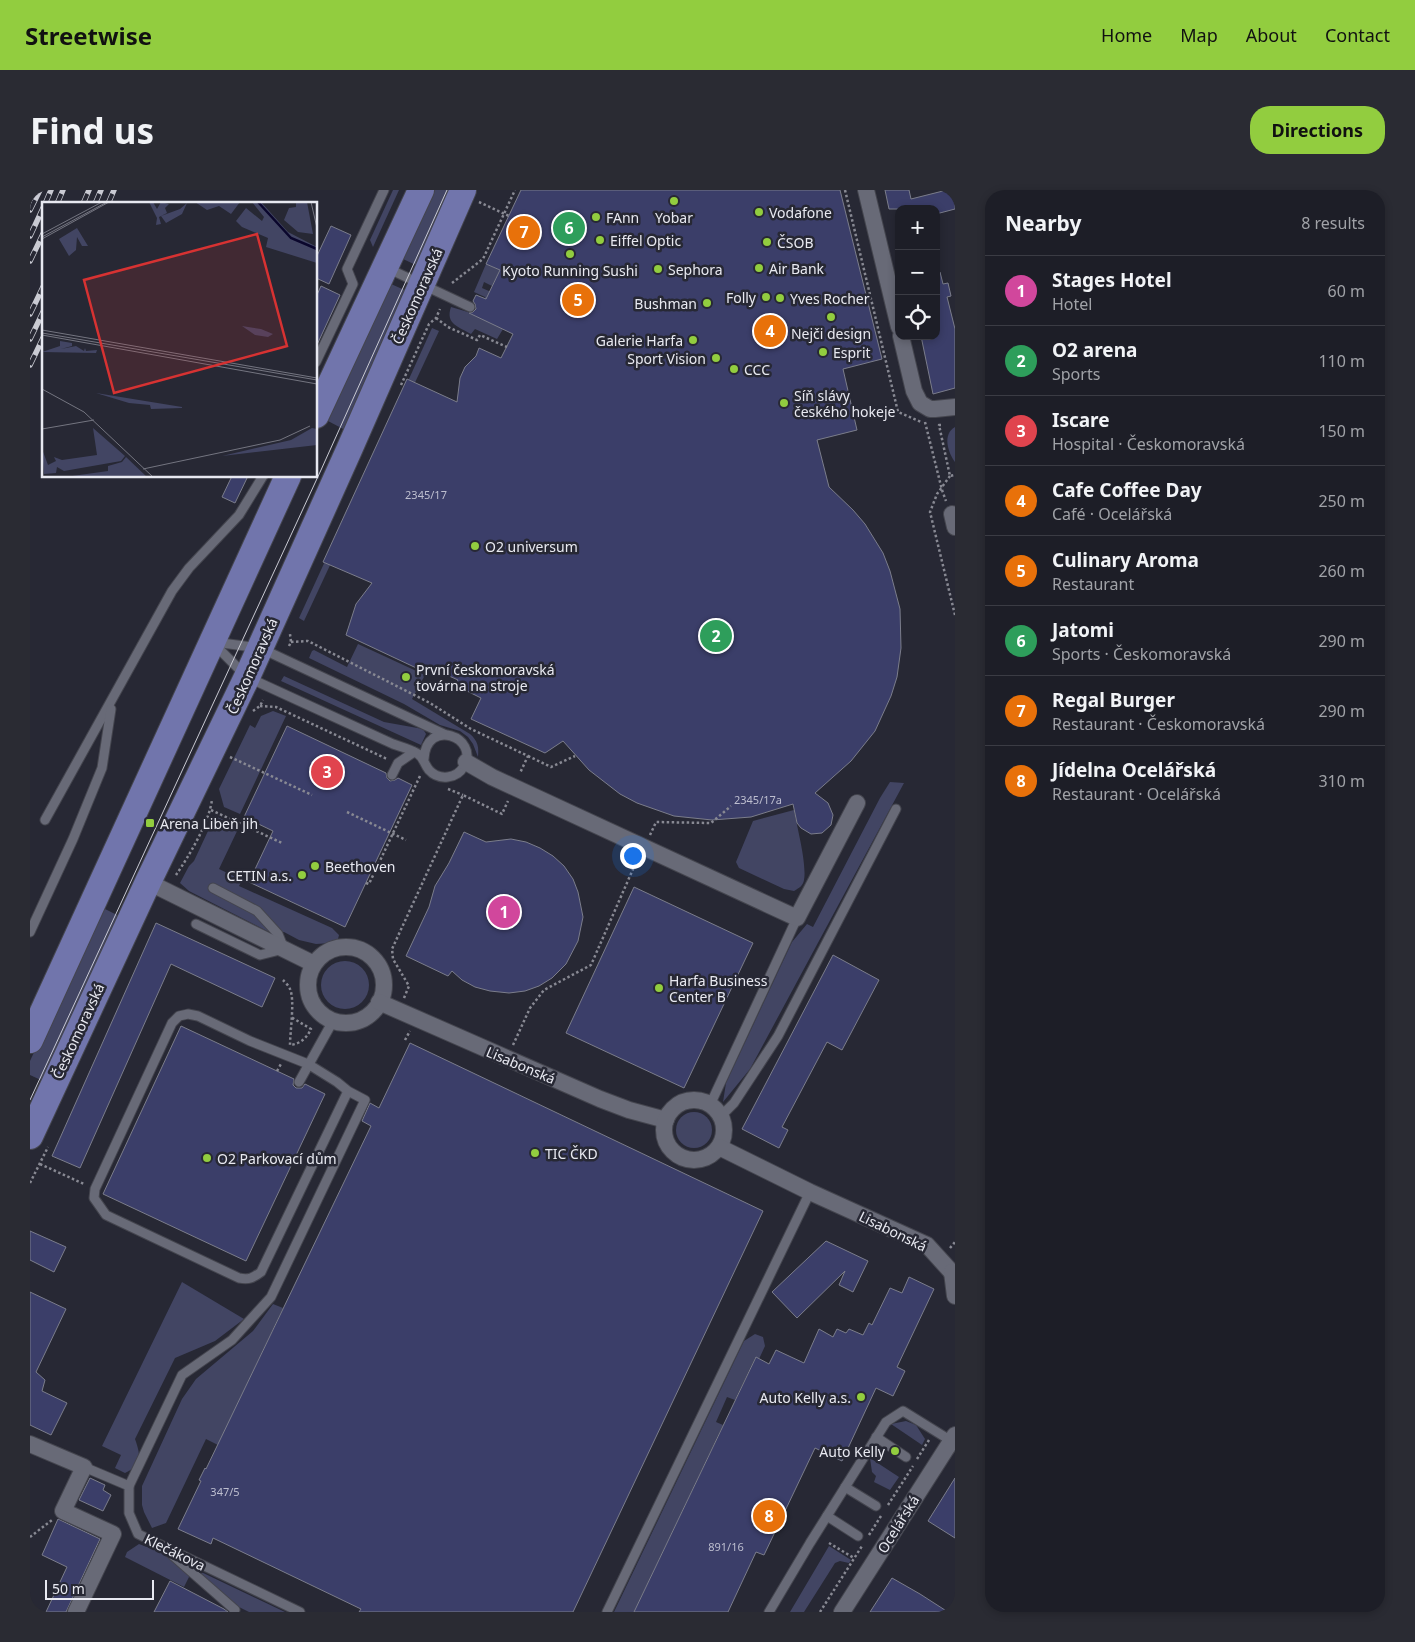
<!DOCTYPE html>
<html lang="en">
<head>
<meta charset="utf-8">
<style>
	:root { --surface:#1d1e27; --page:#2a2b33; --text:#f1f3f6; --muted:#a0a2a7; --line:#3b3c44; --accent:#92cd3f }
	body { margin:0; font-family:"Noto Sans",sans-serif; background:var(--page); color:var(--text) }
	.controls { position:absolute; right:15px; top:15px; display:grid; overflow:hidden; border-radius:10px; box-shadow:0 2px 8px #0003 }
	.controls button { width:45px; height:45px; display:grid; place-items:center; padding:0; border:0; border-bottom:1px solid var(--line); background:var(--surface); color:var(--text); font:25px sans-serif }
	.scale { position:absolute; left:15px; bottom:12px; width:109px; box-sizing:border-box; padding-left:5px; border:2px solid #e8e9f1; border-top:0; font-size:14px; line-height:18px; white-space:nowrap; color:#e8e9f1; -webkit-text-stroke:4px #272834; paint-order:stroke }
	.you { position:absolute; left:602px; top:665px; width:18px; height:18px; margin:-12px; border:4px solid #fff; border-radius:50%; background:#1a73e8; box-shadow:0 0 0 8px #1a73e833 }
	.badge { display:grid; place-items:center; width:32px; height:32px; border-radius:50%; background:var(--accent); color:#fff; font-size:16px; font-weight:700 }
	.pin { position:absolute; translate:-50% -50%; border:2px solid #fff; box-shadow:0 1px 5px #0006 }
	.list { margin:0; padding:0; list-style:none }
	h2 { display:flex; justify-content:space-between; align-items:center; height:65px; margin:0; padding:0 20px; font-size:21px }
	h2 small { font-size:16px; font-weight:400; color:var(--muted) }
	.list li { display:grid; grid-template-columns:32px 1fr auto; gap:15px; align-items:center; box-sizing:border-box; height:70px; padding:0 20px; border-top:1px solid var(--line) }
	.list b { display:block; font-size:19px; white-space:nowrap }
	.list p { margin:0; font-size:16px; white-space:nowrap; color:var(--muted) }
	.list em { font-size:16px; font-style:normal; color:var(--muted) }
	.icon { flex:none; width:28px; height:28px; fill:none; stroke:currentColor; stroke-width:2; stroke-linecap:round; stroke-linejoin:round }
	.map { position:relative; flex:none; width:925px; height:1422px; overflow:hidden; border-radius:20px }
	header { display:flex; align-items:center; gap:30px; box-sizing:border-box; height:70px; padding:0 25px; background:var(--accent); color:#111 }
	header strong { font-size:24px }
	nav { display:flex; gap:28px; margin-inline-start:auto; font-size:18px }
	.intro { display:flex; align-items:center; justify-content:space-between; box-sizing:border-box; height:120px; padding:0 30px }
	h1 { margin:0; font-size:35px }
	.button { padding:12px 22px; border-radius:20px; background:var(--accent); color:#111; font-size:18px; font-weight:700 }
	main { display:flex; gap:30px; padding:0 30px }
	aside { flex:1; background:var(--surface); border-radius:20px; box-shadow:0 2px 8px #0003 }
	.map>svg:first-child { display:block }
	.green { fill:#424563 }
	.building { fill:#3b3e69; stroke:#7b7d8b }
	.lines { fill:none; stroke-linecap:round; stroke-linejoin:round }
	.lane-casing { stroke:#44454e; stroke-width:11 }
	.street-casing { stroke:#44454e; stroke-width:18 }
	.primary-casing { stroke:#44454e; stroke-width:28 }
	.path { stroke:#888993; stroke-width:2.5; stroke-dasharray:2.5 2.5; stroke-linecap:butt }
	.lane { stroke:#686a77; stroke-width:9 }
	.street { stroke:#686a77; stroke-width:16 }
	.primary { stroke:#7175ac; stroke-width:26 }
	.tram { stroke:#c9cad3; stroke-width:1 }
	.rail-casing { stroke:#c9cad3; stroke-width:5.5 }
	.rail { stroke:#272834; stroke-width:4; stroke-dasharray:11; stroke-linecap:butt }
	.poi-dot { fill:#92cd3f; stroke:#272834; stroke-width:2 }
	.labels { text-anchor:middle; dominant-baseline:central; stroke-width:5; stroke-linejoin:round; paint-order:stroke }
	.number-label { font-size:11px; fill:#bdbecf }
	.poi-label { font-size:14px; fill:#e8e9f1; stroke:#272834; text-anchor:start }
	.street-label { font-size:14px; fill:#e8e9f1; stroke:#272834 }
	.inset-river { fill:none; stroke:#0a062c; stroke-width:2.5 }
	.inset-road { fill:none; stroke:#747580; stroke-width:1 }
	.view { fill:#d73232; fill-opacity:0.15; stroke:#d73232; stroke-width:2.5 }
	.inset-edge { fill:none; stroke:#e8e9f1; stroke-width:2.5 }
</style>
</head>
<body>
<header>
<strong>Streetwise</strong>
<nav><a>Home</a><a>Map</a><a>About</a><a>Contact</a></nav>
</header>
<div class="intro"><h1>Find us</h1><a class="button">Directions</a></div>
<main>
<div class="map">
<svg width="925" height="1422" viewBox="0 0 925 1422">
	<rect width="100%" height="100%" fill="#272834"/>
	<g class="green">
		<path d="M363 0H369L343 57 340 50Z"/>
		<path d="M405 0H423L388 76 373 69Z"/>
		<path d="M456 74 470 80 462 96 454 92 452 98 468 105 491 126 455 109V107L444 102Z"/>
		<path d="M361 94 379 102 317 241 298 231Z"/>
		<path d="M421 117 438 122 473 139 467 149 445 139 441 144C429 137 415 134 421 117Z"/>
		<path d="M402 138 409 141 375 214 369 211Z"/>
		<path d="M925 237V272C918 263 912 244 925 237Z"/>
		<path d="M302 356 308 358 274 431 269 428Z"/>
		<path d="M328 454 395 485 382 509 440 544C448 551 449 557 448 567L443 554 438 547 430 541 410 535 374 514 279 468 282 461 284 460 317 477Z"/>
		<path d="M254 486 354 532 393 539 396 544 391 555 251 491Z"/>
		<path d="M243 521 256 526 210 624 194 617 189 599 220 535 225 538 231 526Z"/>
		<path d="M860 592 874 593 720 879 693 912 696 893 762 752 777 734 783 737 850 608Z"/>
		<path d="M764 620C767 637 777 674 774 690 773 696 769 698 764 701L754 699 709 678 706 672 723 631Z"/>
		<path d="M185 626 209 637 189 679 212 690 209 696 302 738 309 745 308 749 301 753 286 754 269 750 254 742 237 741 159 701 150 693 159 676 164 671Z"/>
		<path d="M71 717 89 726 13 891 0 885V871Z"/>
		<circle cx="315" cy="795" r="24"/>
		<circle cx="664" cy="940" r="18"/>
		<path d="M152 1092 214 1129 185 1151 145 1168 105 1249C111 1266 112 1275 95 1283L85 1278 91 1265 72 1256Z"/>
		<path d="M243 1114 253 1118 188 1255 176 1249 136 1333 122 1338 114 1322 112 1315V1296L152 1209 166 1189 223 1141Z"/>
		<path d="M725 1144 733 1147 735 1156 729 1169 725 1168 705 1210 697 1207 686 1232 693 1235 604 1422H584L714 1151Z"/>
		<path d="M876 1231 886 1235 895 1249 892 1255 861 1234Z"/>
		<path d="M840 1268 869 1287 860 1300 844 1292 846 1286 842 1282Z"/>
		<path d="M109 1354 125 1360 255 1422H219L203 1414 162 1381 154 1397 95 1367 97 1362Z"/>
		<path d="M799 1356 821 1370 819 1373 810 1371 805 1373 774 1422H760Z"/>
	</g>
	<g class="building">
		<path d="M491 0H810L852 169 813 179 827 240 787 250 799 297 823 320 835 334 853 363 860 381 870 419 871 458 867 487 861 506 845 541 821 571 785 603 798 613 803 625 801 635 792 643 781 644 771 638 767 633 763 614 721 627 682 630 644 626 607 613 590 604 559 580 533 551 515 563 441 529 451 508 425 495 428 490 399 477 397 483 316 445 326 414 342 393 293 372 377 189 427 212 430 188 435 177 446 166 449 158 471 168 483 144 439 123 443 122 446 119 445 114 443 111 446 105 456 109 470 80 456 74Z"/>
		<path d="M855 0H879L881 9 917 0H925V19L906 24V19H859Z"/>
		<path d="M301 36 321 45 299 94 286 88V68Z"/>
		<path d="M910 82 913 94 918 93 921 106 917 107 925 139V198L903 204 891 146H906V83Z"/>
		<path d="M291 96 310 105 286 157V107Z"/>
		<path d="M202 286H218L205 313 192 307Z"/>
		<path d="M257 536 356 583 357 588 360 591 365 590 368 588 382 595 315 737 219 692 243 641 214 627Z"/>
		<path d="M434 642 456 652 481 649 496 652 510 658 523 666 534 676 543 689 548 702 553 727 548 751 536 774 522 788 509 796 495 801 479 803 460 801 445 797 432 790 422 781 418 786 376 766 399 717 405 696 419 673Z"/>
		<path d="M604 697 723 753 654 898 536 843Z"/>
		<path d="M126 733 245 788 232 817 141 774 50 978 22 966Z"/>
		<path d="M803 765 849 790 812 860 797 852 752 937 758 940 749 958 712 939Z"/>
		<path d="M151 836 264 889 263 895 266 898H272L275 894 295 904 216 1071 73 1004Z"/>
		<path d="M380 853 733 1021 543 1422H329L331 1419 183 1348 181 1354 148 1339 171 1291 169 1290 175 1278 176 1279 341 936 332 931 340 913 349 918Z"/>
		<path d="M0 1041 36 1057 24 1082 0 1070Z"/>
		<path d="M796 1051 838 1071 823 1102 809 1095 815 1081 767 1128 742 1102Z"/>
		<path d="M879 1087 904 1099 867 1177 875 1181 863 1206 846 1198 812 1271 785 1258 734 1365 726 1362 698 1422H604L726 1167 739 1174 746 1160 774 1173 789 1139 803 1147 807 1139 816 1143 819 1139 833 1145 839 1133 842 1135 860 1098 872 1103Z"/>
		<path d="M0 1102 36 1119 6 1182 15 1190 12 1201 37 1213 21 1245 0 1235Z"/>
		<path d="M60 1288 75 1295 73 1300 81 1305 73 1321 49 1310Z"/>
		<path d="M925 1288V1348L898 1331Z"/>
		<path d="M28 1329 70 1349 36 1422H16L37 1377 12 1365Z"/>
		<path d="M862 1388 890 1404 918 1422H840Z"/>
		<path d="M140 1391 194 1419 198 1422H124Z"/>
	</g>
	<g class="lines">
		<defs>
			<g id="lane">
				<path d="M357 78 440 117"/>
				<path d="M286 172 323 94 317 79 354 0"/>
				<path d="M184 452 230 458 414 544"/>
				<path d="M184 454 217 487 363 554C371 557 381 559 388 564 394 568 394 574 399 580 409 591 427 589 434 576 450 547 396 527 394 569"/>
				<path d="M362 585 368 573 384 562"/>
				<path d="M15 630 142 401 159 378 209 325 233 286"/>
				<path d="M166 734 230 765 254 759 248 744 227 721 183 698"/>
				<path d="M0 742 43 649 72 578 81 519"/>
				<path d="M269 892 303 831"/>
				<path d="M680 915 767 728"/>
				<path d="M691 926 704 913 748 846 866 619"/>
				<path d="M846 1247 876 1267"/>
				<path d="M54 1277 99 1296V1323L108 1344 270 1422"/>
				<path d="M99 1296 152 1185 202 1150 241 1107 335 910 318 901 307 892 278 874 220 851 168 826 158 824 149 826 142 833 65 999 64 1008 76 1025 209 1088C219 1090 223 1088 231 1082L318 901"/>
				<path d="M815 1297 846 1316"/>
				<path d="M797 1326 828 1346"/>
				<path d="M139 1362 205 1420 204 1422"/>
				<path d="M577 1422 780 1002"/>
				<path d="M739 1422 780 1353 856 1232 873 1221 923 1252"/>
			</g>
			<g id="street">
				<path d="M836 0 869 137"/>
				<path d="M871 146 884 201 890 213 900 219H905L925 217"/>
				<path d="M922 324 925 337"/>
				<path d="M436 572 462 587 767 728 827 613"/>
				<path d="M118 692 284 774"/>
				<circle cx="316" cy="795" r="38"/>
				<path d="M349 812 570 909 599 920 636 930"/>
				<circle cx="664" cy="940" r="30"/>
				<path d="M689 957 780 1002 897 1055 925 1086"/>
				<path d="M922 1082 925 1106"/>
				<path d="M0 1254 54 1277 33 1321 83 1344 46 1422"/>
				<path d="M812 1422 925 1245"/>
			</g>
			<g id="primary">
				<path d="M286 225 391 0"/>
				<path d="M0 850 258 286"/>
				<path d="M0 946 118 692 217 487 319 260 433 0"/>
			</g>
		</defs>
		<use href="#lane" class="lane-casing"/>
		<use href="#street" class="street-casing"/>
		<use href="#primary" class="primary-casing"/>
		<g class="path">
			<path d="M815 0 868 222 891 232"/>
			<path d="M449 12 479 26"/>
			<path d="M422 93 453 69 485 0"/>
			<path d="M406 128 418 137 447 150 450 145 477 157"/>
			<path d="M371 195 399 134 406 128 410 119"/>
			<path d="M895 232 912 300 916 311"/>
			<path d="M911 235H909L920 286 925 285"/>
			<path d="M920 286 907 304 900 322 925 425"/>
			<path d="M261 452 278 451 400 513 441 539 498 566 490 583"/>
			<path d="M259 456 261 452 260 444"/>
			<path d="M230 516 246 517 357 569"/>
			<path d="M223 521 230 516 233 510"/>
			<path d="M498 566 521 577 545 566"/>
			<path d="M200 567 282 605"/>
			<path d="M418 599 433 605"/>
			<path d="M181 620 252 653"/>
			<path d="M317 622 376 650"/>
			<path d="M620 645 626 632 681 633 701 616"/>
			<path d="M146 685C159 666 180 631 182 609"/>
			<path d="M336 693 339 694 390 586"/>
			<path d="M253 790C255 792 259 796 260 799 265 810 260 842 260 855 270 854 277 848 281 839L261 827"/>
			<path d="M374 808 379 796 363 769 362 759 433 605 472 624 478 611"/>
			<path d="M375 850 380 841"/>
			<path d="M483 855 500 818 514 800 561 775 607 670"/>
			<path d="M247 881 251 874"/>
			<path d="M10 974 54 994"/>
			<path d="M0 993 18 957"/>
			<path d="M920 1058 925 1052"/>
			<path d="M887 1269 899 1250"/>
			<path d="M858 1315 883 1276"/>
			<path d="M839 1345 851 1326"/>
			<path d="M0 1347 22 1330"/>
			<path d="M799 1353 824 1368"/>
			<path d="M790 1422 832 1356"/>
		</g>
		<use href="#lane" class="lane"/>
		<use href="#street" class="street"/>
		<use href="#primary" class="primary"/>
		<path class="tram" d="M0 910 291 280 417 0"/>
		<defs>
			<g id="rail">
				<path d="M15 14 21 0"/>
				<path d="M27 14 33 0"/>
				<path d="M53 14 59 0"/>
				<path d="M65 14 71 0"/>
				<path d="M78 14 84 0"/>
				<path d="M0 20 10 0"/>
				<path d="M0 46 14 16"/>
				<path d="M0 71 14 42"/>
				<path d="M0 124 14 95"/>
				<path d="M0 149 14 120"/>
				<path d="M0 175 14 146"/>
			</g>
		</defs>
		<use href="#rail" class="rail-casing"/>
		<use href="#rail" class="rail"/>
	</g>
	<g class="poi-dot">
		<circle cx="644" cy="11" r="5"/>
		<circle cx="729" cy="22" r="5"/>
		<circle cx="566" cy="27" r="5"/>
		<circle cx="570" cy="50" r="5"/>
		<circle cx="737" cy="52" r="5"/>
		<circle cx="540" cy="64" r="5"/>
		<circle cx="729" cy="78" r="5"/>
		<circle cx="628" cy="79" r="5"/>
		<circle cx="736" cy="107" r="5"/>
		<circle cx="750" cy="108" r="5"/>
		<circle cx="677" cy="113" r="5"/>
		<circle cx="801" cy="127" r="5"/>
		<circle cx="663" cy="150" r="5"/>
		<circle cx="793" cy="162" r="5"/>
		<circle cx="686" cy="168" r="5"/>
		<circle cx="704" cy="179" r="5"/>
		<circle cx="754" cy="213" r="5"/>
		<circle cx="445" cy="356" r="5"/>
		<circle cx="376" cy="487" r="5"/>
		<rect x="115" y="628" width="10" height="10" rx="2.5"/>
		<circle cx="285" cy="676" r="5"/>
		<circle cx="272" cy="685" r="5"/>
		<circle cx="629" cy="798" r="5"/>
		<circle cx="505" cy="963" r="5"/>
		<circle cx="177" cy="968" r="5"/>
		<circle cx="831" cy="1207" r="5"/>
		<circle cx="865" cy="1261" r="5"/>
	</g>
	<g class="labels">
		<g class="number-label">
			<text x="396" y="304">2345/17</text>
			<text x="728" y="609">2345/17a</text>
			<text x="195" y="1301">347/5</text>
			<text x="696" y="1356">891/16</text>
		</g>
		<g class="poi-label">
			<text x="739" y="22">Vodafone</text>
			<text x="576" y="27">FAnn</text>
			<text x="644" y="27" text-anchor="middle">Yobar</text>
			<text x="580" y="50">Eiffel Optic</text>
			<text x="747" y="52">ČSOB</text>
			<text x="739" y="78">Air Bank</text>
			<text x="638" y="79">Sephora</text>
			<text x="540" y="80" text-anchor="middle">Kyoto Running Sushi</text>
			<text x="726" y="107" text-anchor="end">Folly</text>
			<text x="760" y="108">Yves Rocher</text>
			<text x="667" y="113" text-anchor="end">Bushman</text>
			<text x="801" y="143" text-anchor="middle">Nejči design</text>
			<text x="653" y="150" text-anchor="end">Galerie Harfa</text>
			<text x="803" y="162">Esprit</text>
			<text x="676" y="168" text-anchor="end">Sport Vision</text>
			<text x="714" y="179">CCC</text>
			<text x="764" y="205">Síň slávy<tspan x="764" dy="16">českého hokeje</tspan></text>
			<text x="455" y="356">O2 universum</text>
			<text x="386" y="479">První českomoravská<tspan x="386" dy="16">továrna na stroje</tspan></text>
			<text x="130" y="633">Arena Libeň jih</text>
			<text x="295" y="676">Beethoven</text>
			<text x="262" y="685" text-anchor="end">CETIN a.s.</text>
			<text x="639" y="790">Harfa Business<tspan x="639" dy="16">Center B</tspan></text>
			<text x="515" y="963">TIC ČKD</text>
			<text x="187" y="968">O2 Parkovací dům</text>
			<text x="821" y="1207" text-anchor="end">Auto Kelly a.s.</text>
			<text x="855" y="1261" text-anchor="end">Auto Kelly</text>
		</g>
		<g class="street-label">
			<text transform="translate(387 106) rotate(-66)">Českomoravská</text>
			<text transform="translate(222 476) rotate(-66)">Českomoravská</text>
			<text transform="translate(48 841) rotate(-65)">Českomoravská</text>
			<text transform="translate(491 875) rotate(23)">Lisabonská</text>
			<text transform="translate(863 1041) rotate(26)">Lisabonská</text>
			<text transform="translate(868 1334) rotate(-58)">Ocelářská</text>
			<text transform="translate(145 1362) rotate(26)">Klečákova</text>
		</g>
	</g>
	<g transform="translate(12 12)">
		<rect width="275" height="275" fill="#272834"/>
		<path d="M107 0H111L115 7 119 0 127 2 123 6 125 11 117 15 119 22 114 23 115 16ZM153 0H198L189 12 177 4 165 8ZM210 0H219L246 30 275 45V61L224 45 226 36 200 25 194 19 204 6 220 19 222 15ZM254 0H265L271 32 256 30 242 18 247 6 254 5ZM145 1 140 12 124 21 119 14 138 7ZM35 26 46 44H40L35 35 34 48 27 54 17 37ZM200 124 219 127 231 132 226 135 213 133ZM18 139 30 141V144L19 147 34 144 42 149 43 146 44 149 55 148 54 151 0 150 18 144ZM54 191 140 205V206L109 207 108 203 87 201ZM51 226 83 254 79 259 22 269 15 265 14 271 2 272 0 247 6 263 14 259 12 255 20 258 55 253ZM270 226 275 227V243L180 254 249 238ZM84 255 105 275H23L66 269V264L80 260Z" fill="#424563"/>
		<path class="inset-river" d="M216 0 249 36 275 47"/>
		<path class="inset-road" d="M269 0 275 26M0 32 60 0M0 35 65 0M0 37 67 0M0 128 275 176M0 131 275 178M0 133 275 182M0 187 42 210 111 275M0 227 52 218M101 267 238 238 268 224"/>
		<path class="view" d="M215 32 245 144 72 191 42 78Z"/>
		<rect width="275" height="275" class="inset-edge"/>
	</g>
</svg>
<div class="controls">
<button>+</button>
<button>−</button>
<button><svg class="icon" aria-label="locate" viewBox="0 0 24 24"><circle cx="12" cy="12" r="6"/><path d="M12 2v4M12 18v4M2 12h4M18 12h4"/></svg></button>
</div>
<div class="scale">50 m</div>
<div class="you"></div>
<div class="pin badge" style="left:474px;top:722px;background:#d1479c">1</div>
<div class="pin badge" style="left:686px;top:446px;background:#2e9e5b">2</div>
<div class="pin badge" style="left:297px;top:582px;background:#e0444e">3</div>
<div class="pin badge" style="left:740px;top:141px;background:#e8710a">4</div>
<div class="pin badge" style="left:548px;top:110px;background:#e8710a">5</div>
<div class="pin badge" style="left:539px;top:38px;background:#2e9e5b">6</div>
<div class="pin badge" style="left:494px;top:42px;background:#e8710a">7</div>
<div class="pin badge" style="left:739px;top:1326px;background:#e8710a">8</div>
</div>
<aside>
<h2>Nearby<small>8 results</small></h2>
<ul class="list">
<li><span class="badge" style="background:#d1479c">1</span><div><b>Stages Hotel</b><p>Hotel</p></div><em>60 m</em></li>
<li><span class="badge" style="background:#2e9e5b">2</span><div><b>O2 arena</b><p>Sports</p></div><em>110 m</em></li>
<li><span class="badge" style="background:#e0444e">3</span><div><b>Iscare</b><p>Hospital · Českomoravská</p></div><em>150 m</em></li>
<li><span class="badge" style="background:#e8710a">4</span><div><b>Cafe Coffee Day</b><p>Café · Ocelářská</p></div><em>250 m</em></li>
<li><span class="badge" style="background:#e8710a">5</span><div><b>Culinary Aroma</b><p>Restaurant</p></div><em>260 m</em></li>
<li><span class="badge" style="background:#2e9e5b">6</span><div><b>Jatomi</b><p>Sports · Českomoravská</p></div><em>290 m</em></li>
<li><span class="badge" style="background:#e8710a">7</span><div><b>Regal Burger</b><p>Restaurant · Českomoravská</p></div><em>290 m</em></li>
<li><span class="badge" style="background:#e8710a">8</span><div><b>Jídelna Ocelářská</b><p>Restaurant · Ocelářská</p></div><em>310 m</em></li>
</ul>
</aside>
</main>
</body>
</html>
